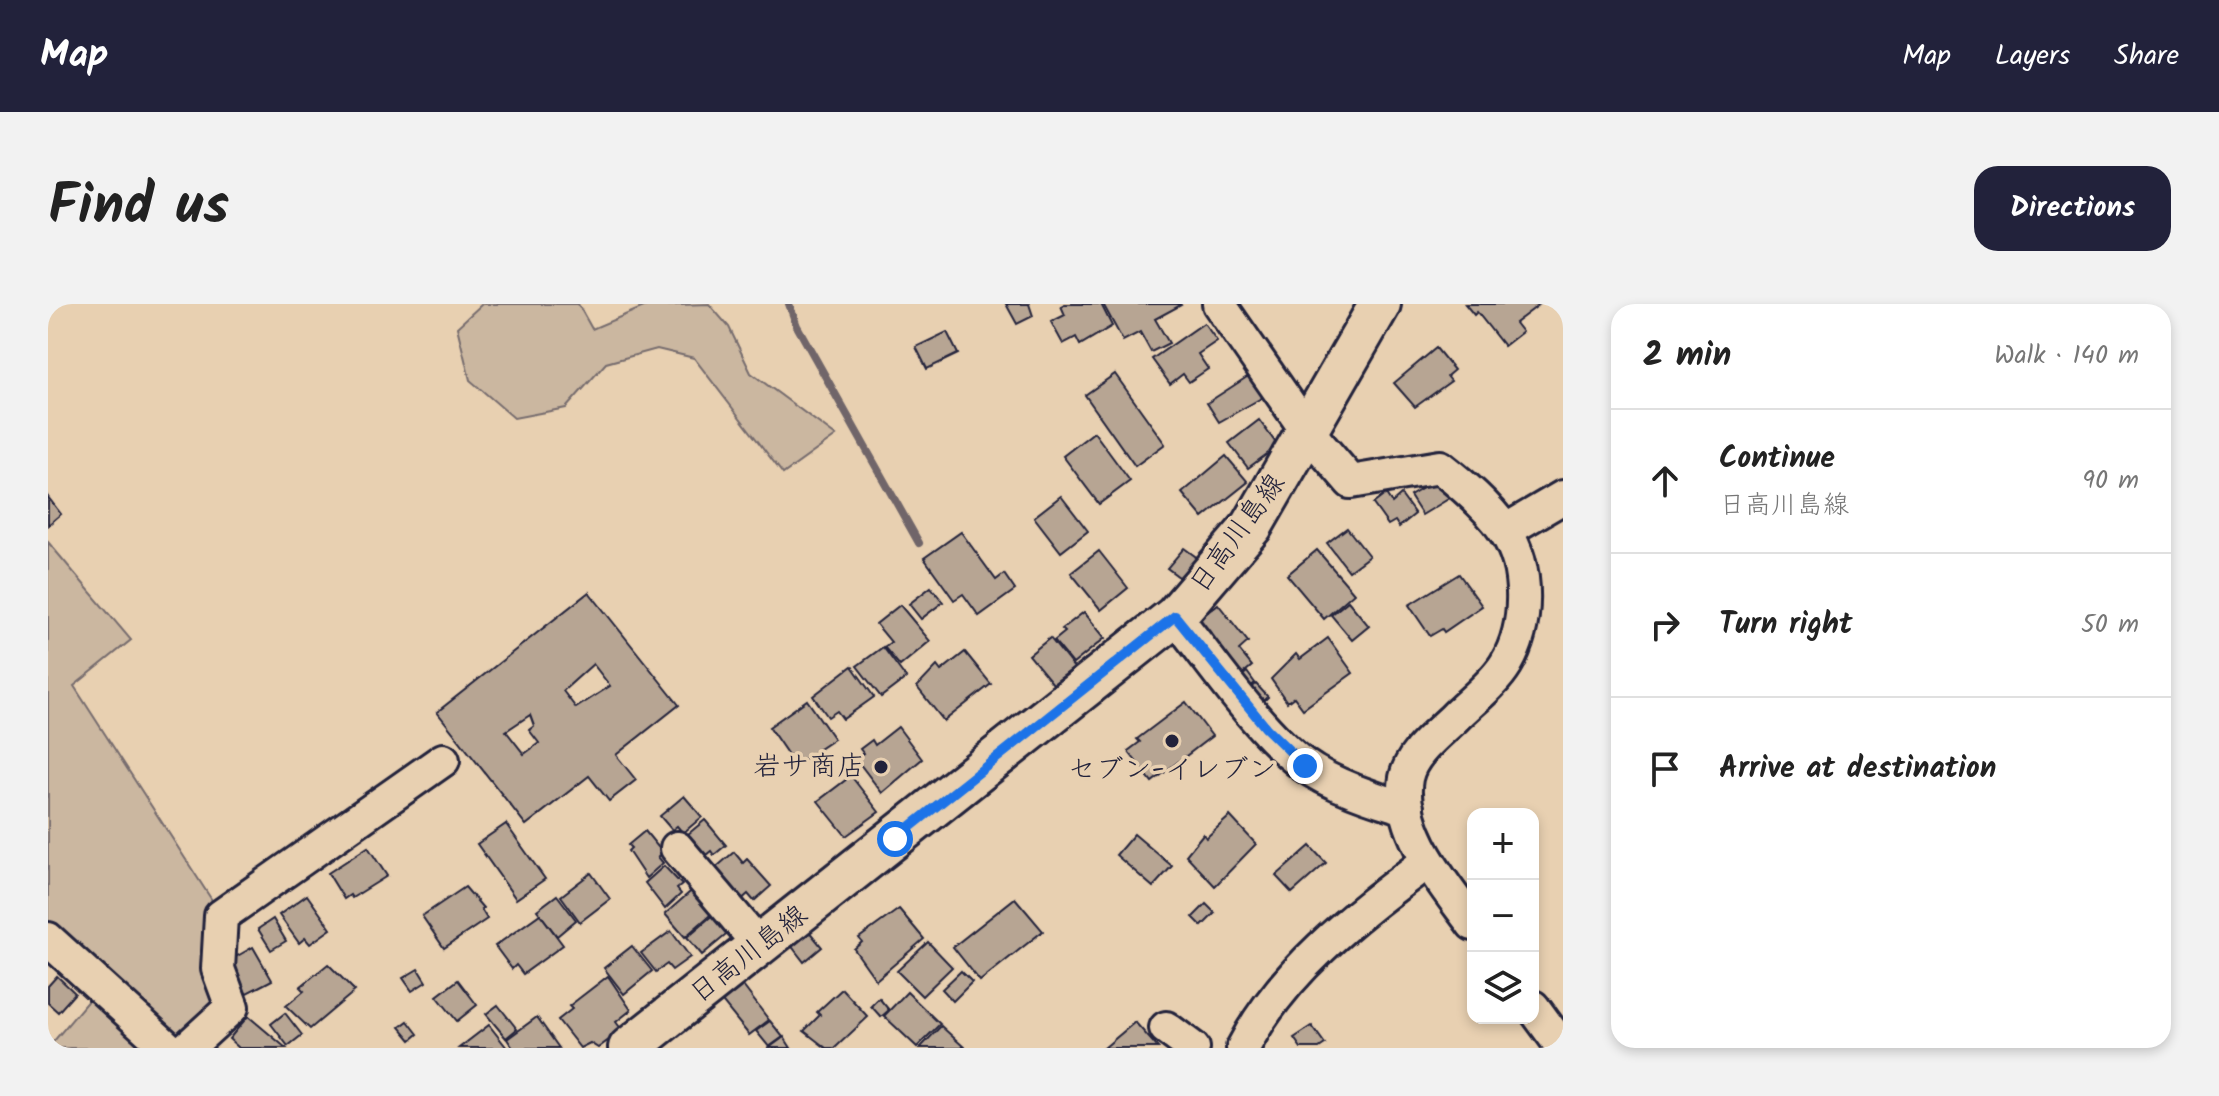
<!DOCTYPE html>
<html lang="en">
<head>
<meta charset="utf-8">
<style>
	:root { --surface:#fff; --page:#f2f2f2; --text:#222; --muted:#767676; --line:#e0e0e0; --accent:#22223b }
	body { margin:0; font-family:Kalam,"Klee One",sans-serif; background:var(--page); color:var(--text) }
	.controls { position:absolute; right:24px; bottom:24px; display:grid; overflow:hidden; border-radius:16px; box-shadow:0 4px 12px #0003 }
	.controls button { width:72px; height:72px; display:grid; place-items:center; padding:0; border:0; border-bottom:2px solid var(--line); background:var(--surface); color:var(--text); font:40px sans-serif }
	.stop { position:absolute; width:24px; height:24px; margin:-18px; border:6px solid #1a73e8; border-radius:50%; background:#fff }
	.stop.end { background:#1a73e8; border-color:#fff; box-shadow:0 2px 8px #0008 }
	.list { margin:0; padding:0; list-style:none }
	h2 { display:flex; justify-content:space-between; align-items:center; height:104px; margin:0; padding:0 32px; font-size:34px }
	h2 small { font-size:26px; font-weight:400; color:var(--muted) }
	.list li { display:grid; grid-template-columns:52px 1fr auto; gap:24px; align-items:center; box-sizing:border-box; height:144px; padding:0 32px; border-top:2px solid var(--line) }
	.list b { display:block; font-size:30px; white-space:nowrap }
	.list p { margin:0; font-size:26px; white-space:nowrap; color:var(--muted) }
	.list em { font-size:26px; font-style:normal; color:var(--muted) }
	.icon { flex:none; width:44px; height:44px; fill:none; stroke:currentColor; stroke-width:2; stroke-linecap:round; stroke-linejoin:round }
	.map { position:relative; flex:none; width:1515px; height:744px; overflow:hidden; border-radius:24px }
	header { display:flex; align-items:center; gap:48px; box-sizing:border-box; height:112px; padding:0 40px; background:var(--accent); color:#fff }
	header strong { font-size:38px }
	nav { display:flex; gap:44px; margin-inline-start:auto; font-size:28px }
	.intro { display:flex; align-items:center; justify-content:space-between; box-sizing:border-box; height:192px; padding:0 48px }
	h1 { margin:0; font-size:56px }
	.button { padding:20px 36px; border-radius:24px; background:var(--accent); color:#fff; font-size:28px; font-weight:700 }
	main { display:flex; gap:48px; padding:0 48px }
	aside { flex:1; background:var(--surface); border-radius:24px; box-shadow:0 4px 12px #0003 }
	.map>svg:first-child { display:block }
	.green { fill:#cbb7a0; stroke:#766c6e; stroke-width:2 }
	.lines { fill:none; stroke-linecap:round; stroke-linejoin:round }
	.stream { stroke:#6f6569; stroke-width:8 }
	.building { fill:#b7a593; stroke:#22223b; stroke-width:2; fill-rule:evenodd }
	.minor-casing { stroke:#22223b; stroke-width:38 }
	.major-casing { stroke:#22223b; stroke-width:46 }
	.minor { stroke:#e8d0b1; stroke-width:32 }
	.major { stroke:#e8d0b1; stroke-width:40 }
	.route { stroke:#1a73e8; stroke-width:10 }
	.poi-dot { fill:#22223b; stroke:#e8d0b1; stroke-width:3 }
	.labels { text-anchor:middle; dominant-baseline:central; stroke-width:7; stroke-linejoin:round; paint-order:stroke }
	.street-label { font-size:28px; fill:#22223b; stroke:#e8d0b1 }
	.poi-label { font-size:28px; fill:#22223b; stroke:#e8d0b1; text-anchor:end }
</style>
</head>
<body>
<header>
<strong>Map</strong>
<nav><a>Map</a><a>Layers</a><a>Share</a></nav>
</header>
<div class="intro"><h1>Find us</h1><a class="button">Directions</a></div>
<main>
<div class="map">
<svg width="1515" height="744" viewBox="0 0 1515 744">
	<rect width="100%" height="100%" fill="#e8d0b1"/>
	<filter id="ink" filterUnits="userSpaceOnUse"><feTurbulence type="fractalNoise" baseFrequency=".0125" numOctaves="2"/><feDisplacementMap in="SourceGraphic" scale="16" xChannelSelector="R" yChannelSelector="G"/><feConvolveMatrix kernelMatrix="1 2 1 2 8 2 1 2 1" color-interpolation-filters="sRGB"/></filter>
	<g filter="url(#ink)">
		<g class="green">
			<path d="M434 0H530L544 25 598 2 661 0 681 23 703 69 788 132 735 170 646 54 609 45 558 59 518 104 466 114 422 76 409 23Z"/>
			<path d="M0 238 83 336 26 382 169 604 174 701 129 737 0 621Z"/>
			<path d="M47 688 108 744H0Z"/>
		</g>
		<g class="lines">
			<path class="stream" d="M741 0 749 22 871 239"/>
		</g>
		<g class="building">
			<path d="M958 0H981L985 12 969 20Z"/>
			<path d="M1017 0H1053L1064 22 1032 41 1028 33 1015 40 1003 18 1017 11 1013 2Z"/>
			<path d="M1055 0H1132L1133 1 1107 15 1121 39 1103 48 1092 28 1075 37Z"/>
			<path d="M1417 0H1492L1467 19 1474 28 1456 42 1429 8 1426 11Z"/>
			<path d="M1156 19 1169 37 1150 50 1160 65 1141 78 1135 70 1122 80 1104 55Z"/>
			<path d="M899 28 910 50 879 65 868 43Z"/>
			<path d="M1388 44 1406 66 1399 72 1403 77 1367 103 1346 79Z"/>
			<path d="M1067 70 1117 140 1087 162 1037 91Z"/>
			<path d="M1202 71 1217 92 1171 118 1159 99Z"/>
			<path d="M1211 116 1230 142 1200 164 1181 139Z"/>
			<path d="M1046 128 1082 177 1051 200 1015 152Z"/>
			<path d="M1178 152 1200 178 1155 214 1134 189Z"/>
			<path d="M1395 172 1410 189 1374 211 1362 192Z"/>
			<path d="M1338 190 1344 199 1353 191 1367 210 1351 223 1347 217 1340 221 1325 200Z"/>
			<path d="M1013 192 1040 227 1013 248 986 213Z"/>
			<path d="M0 193 13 210 0 221Z"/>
			<path d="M1299 224 1321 252 1301 267 1279 239Z"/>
			<path d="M913 228 948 276 956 270 967 286 931 312 915 290 906 296 876 254Z"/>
			<path d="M1136 244 1151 255 1135 276 1119 264Z"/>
			<path d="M1269 246 1306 289 1276 315 1239 271Z"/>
			<path d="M1051 247 1080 284 1053 306 1023 269Z"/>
			<path d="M1411 270 1434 302 1396 328 1394 325 1382 332 1361 301Z"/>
			<path d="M883 283 895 298 873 315 861 300Z"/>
			<path d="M541 288 631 401 568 451 588 476 561 497 541 472 478 521 389 408ZM545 360 562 382 528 404 515 387ZM482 411 486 422 481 426 491 439 476 450 458 427Z"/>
			<path d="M1300 297 1321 322 1304 336 1283 311Z"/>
			<path d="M1170 300 1200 338 1191 346 1204 362 1187 376 1146 319Z"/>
			<path d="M852 301 882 337 852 362 836 343 843 338 828 320Z"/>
			<path d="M1036 308 1057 334 1025 360 1006 337 1017 328 1014 325Z"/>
			<path d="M1002 334 1026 364 1005 380 981 351Z"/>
			<path d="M1280 334 1305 369 1255 405 1246 393 1239 398 1223 375 1248 350 1252 355Z"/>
			<path d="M835 343 858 374 833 393 809 362Z"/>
			<path d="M917 348 943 380 896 417 869 383 889 362 893 367Z"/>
			<path d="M804 362 826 393 795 415 789 407 780 413 765 392Z"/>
			<path d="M1199 368 1207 379 1196 388 1188 377Z"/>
			<path d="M1208 380 1220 393 1212 401 1200 387Z"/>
			<path d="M759 396 786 435 747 461 721 423Z"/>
			<path d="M1138 398 1164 432 1104 478 1080 447 1092 438 1089 435Z"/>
			<path d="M850 423 874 455 834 489 808 455 815 449 812 445 824 436 827 441Z"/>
			<path d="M803 472 831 508 798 532 770 497Z"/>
			<path d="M636 492 654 513 635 529 629 522 624 526 612 512Z"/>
			<path d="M1182 512 1208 540 1167 582 1138 551 1155 530 1158 534Z"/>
			<path d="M657 516 678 541 666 551 663 547 658 551 653 545 647 550 634 535Z"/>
			<path d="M458 520 497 575 468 595 429 540Z"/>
			<path d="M597 527 615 549 610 553 615 559 598 574 580 547 583 544 580 541Z"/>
			<path d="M1086 530 1124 562 1105 583 1068 551Z"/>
			<path d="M1262 542 1278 559 1244 589 1228 572Z"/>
			<path d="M320 543 339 572 304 594 302 591 296 595 280 569Z"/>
			<path d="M686 548 695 559 699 555 723 582 706 597 700 590 691 598 664 567Z"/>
			<path d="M616 562 634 581 629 585 633 590 617 605 597 579Z"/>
			<path d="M543 569 562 595 532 618 513 592Z"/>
			<path d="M649 582 669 605 637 633 617 610Z"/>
			<path d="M417 583 435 604 433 605 439 615 396 644 374 612Z"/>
			<path d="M259 591 283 625 262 640 257 634 251 639 231 611Z"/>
			<path d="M509 591 528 616 509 632 489 606Z"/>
			<path d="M967 594 995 627 932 677 905 643Z"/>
			<path d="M1158 600 1167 609 1154 622 1145 613Z"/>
			<path d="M851 605 876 635 828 676 806 645 814 638 811 634Z"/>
			<path d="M667 609 683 627 654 651 639 633Z"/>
			<path d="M492 610 515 641 475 670 468 661 464 665 447 642Z"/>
			<path d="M225 615 238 637 223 646 210 625Z"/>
			<path d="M760 626 774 643 756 658 742 640Z"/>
			<path d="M623 627 642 653 624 666 619 660 608 668 593 649Z"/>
			<path d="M880 638 904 663 874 692 849 667Z"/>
			<path d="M584 642 604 667 576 690 556 664Z"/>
			<path d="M205 643 224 676 197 690 179 658Z"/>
			<path d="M280 660 307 687 262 725 238 702 256 687 252 683Z"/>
			<path d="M370 665 378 678 364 687 355 674Z"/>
			<path d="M913 667 924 678 905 697 894 685Z"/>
			<path d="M9 672 27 689 10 708 0 699V682Z"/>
			<path d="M560 672 583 706 568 718 574 726 550 744 542 739 532 744 510 716 524 705 521 702Z"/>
			<path d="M410 676 429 701 409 717 389 692Z"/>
			<path d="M692 678 721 716 701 731 671 694Z"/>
			<path d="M794 685 820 713 787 744H778L756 727 772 711 769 708Z"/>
			<path d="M859 688 892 720 869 743 836 712Z"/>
			<path d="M831 694 841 706 833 713 823 702Z"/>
			<path d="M450 701 469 725 458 734 438 710Z"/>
			<path d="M237 709 254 731 240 742 223 720Z"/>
			<path d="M200 712 238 744H191L181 735Z"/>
			<path d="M489 713 511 744H465L459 735Z"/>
			<path d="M360 717 370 730 363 736 352 723Z"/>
			<path d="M722 717 735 733 721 743 708 727Z"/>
			<path d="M1087 718 1110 744H1056Z"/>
			<path d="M441 721 459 744H411Z"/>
			<path d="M893 722 917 744H872Z"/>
			<path d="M1264 722 1277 740 1271 744H1253L1246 734Z"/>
			<path d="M736 733 743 744H721Z"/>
		</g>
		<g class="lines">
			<defs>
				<g id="minor">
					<path d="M1171 0 1260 128 1303 178 1392 163C1415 181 1440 202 1457 227 1482 264 1480 323 1458 360 1446 380 1423 397 1407 413 1390 430 1363 449 1358 474 1349 527 1396 580 1425 620"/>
					<path d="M1457 227 1515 193"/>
					<path d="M1127 312C1164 358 1211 428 1256 461 1282 480 1328 496 1359 504"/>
					<path d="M629 544 712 642"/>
					<path d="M0 635 120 744"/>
					<path d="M1485 703 1515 744"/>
					<path d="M1118 724 1145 744"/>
					<path d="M139 744 184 703 170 665 173 612 395 456"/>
					<path d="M1195 744C1236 664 1310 610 1380 557"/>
				</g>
				<path id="major" d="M581 744 1127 312 1204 222 1332 0"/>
			</defs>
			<use href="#minor" class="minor-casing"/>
			<use href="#major" class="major-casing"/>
			<use href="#minor" class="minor"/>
			<use href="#major" class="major"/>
		</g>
	</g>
	<g class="lines" filter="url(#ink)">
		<path class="route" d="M847 535 1127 312 1218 424 1257 462"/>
	</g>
	<g class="poi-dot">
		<circle cx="1124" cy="437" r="8"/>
		<circle cx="833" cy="463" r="8"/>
	</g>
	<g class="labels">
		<g class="street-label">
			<text transform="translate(1190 230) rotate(-54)">日高川島線</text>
			<text transform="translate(701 651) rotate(-38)">日高川島線</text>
		</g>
		<g class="poi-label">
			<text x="817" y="463">岩サ商店</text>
			<text x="1124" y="466" text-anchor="middle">セブン-イレブン</text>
		</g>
	</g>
</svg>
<div class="controls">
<button>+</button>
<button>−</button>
<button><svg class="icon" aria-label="layers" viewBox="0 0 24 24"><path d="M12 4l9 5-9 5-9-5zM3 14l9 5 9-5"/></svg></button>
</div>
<div class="stop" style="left:847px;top:535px"></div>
<div class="stop end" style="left:1257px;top:462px"></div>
</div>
<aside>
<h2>2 min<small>Walk · 140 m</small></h2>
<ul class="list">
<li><svg class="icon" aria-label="ahead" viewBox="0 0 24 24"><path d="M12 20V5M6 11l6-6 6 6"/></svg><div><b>Continue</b><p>日高川島線</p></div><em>90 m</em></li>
<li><svg class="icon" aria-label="right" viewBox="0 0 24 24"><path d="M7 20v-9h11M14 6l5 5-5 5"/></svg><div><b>Turn right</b></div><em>50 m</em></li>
<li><svg class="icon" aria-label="arrive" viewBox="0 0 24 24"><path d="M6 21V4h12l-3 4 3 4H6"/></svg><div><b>Arrive at destination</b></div></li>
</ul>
</aside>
</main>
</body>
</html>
